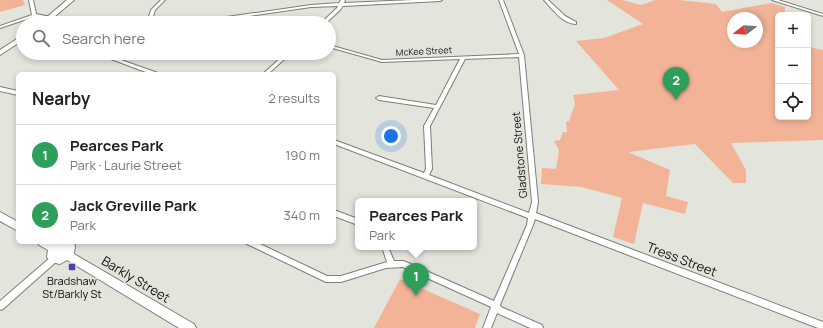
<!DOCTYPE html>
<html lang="en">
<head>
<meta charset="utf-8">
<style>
	:root { --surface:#fff; --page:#f2f2f2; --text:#222; --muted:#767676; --line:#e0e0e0; --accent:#db2777 }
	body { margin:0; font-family:Manrope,sans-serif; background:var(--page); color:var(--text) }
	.controls { position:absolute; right:12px; top:12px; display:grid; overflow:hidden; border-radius:6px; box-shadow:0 2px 6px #0003 }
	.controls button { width:36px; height:36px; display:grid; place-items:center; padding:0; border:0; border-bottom:1px solid var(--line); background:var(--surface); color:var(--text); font:20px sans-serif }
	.compass { position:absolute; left:727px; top:12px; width:36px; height:36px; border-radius:50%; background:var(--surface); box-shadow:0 2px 6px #0003; rotate:253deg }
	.you { position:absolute; left:391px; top:136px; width:14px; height:14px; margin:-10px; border:3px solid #fff; border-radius:50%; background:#1a73e8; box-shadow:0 0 0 6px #1a73e833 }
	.badge { display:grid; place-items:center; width:26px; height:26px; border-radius:50%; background:var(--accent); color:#fff; font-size:13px; font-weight:700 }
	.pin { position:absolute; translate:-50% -33px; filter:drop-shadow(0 1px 2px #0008) }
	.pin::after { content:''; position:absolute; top:21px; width:14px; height:12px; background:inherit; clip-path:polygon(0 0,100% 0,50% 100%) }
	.popup { position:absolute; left:355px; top:198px; width:122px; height:52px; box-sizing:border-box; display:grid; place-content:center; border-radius:6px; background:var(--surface); filter:drop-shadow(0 1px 3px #0005); font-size:13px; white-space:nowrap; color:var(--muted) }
	.popup b { font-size:15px; color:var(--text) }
	.popup::after { content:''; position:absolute; left:50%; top:100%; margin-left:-8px; border:8px solid transparent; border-top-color:var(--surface) }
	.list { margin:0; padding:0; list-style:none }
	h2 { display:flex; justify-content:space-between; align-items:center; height:52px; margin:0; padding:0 16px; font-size:17px }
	h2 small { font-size:13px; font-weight:400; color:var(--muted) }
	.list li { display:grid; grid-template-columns:26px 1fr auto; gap:12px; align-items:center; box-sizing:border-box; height:60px; padding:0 16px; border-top:1px solid var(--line) }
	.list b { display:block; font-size:15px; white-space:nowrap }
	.list p { margin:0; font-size:13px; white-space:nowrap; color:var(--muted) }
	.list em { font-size:13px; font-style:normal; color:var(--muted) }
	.icon { flex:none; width:22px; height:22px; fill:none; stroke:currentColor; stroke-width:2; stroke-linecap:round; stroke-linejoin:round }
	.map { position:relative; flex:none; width:823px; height:328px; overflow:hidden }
	.search { position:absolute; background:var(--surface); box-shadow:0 2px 6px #0003; left:16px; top:16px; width:320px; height:44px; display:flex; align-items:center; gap:10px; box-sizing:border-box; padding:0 14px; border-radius:22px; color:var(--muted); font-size:15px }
	.panel { position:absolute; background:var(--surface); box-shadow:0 2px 6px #0003; left:16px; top:72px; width:320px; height:172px; border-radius:6px }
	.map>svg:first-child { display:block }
	.green { fill:#f3b397; fill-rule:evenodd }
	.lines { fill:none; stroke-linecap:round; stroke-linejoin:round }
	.street-casing { stroke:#7d7e77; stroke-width:2 }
	.secondary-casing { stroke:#7d7e77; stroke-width:2 }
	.street { fill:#fff; fill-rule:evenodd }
	.secondary { fill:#fff; fill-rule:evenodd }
	.poi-dot { fill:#4940b7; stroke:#e3e4dc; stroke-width:1.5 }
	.labels { text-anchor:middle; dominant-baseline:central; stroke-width:3; stroke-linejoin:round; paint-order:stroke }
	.far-street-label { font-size:9px; fill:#0f0f0d; stroke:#e3e4dc }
	.street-label { font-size:11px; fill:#0f0f0d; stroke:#e3e4dc }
	.poi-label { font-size:11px; fill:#0f0f0d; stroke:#e3e4dc }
	.near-street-label { font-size:13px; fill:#0f0f0d; stroke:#e3e4dc }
</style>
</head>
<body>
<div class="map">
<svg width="823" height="328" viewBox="0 0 823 328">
	<rect width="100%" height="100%" fill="#e3e4dc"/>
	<g class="green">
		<path d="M0 0H23L25 5 0 12Z"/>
		<path d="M607 0H622L641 5 655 0H679L716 4 722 12 771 3 785 7V15H778V27H775L778 36V117H808V47L823 50V140L731 143 746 170V183H733L695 144 628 152 670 170 666 196 688 202 685 214 643 203 634 244 613 237 622 198 582 187 541 184 542 168 556 169 559 150 554 141 560 140 563 132H567L566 122 569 121 575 104 573 95 619 90 576 41 604 38 643 24ZM733 18H757V42H733Z"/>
		<path d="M400 279 480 314 475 328H374Z"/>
	</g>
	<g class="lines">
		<defs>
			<g id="street">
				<path d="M29 0H33L36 14 51 17V19L37 17 38 20 42 23H37L34 22 33 17 0 28V26L32 15Z"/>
				<path d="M161 0H165L155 10 151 23H147L151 10Z"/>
				<path d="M341 0H345L344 3 413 0H442L440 1 343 6 340 10 326 23H321L337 8 338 6 311 7 201 23H190L192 22 311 5 339 3Z"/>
				<path d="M499 0H503L524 55 538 202 536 213 823 322V328H818L535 219 533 225 500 305 501 307 542 325 543 328H530L497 313 491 328H483L491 307 403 267 386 268 341 282H326L247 244 246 242H256L327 276H341L387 262 382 247H388L394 261H403L406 262 494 301 527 225 528 218 334 144V140L424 173 426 169 424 126 434 108 379 100 376 98 379 96 436 105 460 59 382 62 329 47V45L382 60 519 54ZM519 57 532 202 529 213 429 175 432 169 430 126 465 59Z"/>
				<path d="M544 0H548L565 16 576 22V24C563 24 552 9 544 0Z"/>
				<path d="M772 0H778L823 14V16Z"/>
				<path d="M95 53H101L158 73V74H151Z"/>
				<path d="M286 53H291L268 74H263Z"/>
				<path d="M0 87 18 91V95L0 91Z"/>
				<path d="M334 210 358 219V225L334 216Z"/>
				<path d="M54 256 57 257 58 259 57 261 3 309 0 310V301L51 257Z"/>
			</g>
			<g id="secondary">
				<path d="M67 0H74L47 23H40Z"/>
				<path d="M23 35V40L0 55V50Z"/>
				<path d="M0 212 18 222V231L0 221Z"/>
				<path d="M38 242H52L56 244 60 242 74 243 75 246 74 254 194 324 196 328H179L67 260 60 264 50 262 47 257 48 250 39 245Z"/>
			</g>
		</defs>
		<use href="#street" class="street-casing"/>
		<use href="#secondary" class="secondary-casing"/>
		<use href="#street" class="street"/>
		<use href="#secondary" class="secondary"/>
	</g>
	<rect class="poi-dot" x="68" y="263" width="8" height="8" rx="2"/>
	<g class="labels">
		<g class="far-street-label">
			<text transform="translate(424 51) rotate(-3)">McKee Street</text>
		</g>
		<g class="street-label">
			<text transform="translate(519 155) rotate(-95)">Gladstone Street</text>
		</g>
		<g class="poi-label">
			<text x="72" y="280">Bradshaw<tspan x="72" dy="13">St/Barkly St</tspan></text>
		</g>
		<g class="near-street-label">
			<text transform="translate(682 259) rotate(21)">Tress Street</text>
			<text transform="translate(136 279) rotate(31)">Barkly Street</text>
		</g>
	</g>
</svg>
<div class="controls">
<button>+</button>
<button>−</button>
<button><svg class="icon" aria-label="locate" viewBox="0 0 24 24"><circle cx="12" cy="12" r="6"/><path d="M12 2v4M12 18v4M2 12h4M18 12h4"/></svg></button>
</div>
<svg class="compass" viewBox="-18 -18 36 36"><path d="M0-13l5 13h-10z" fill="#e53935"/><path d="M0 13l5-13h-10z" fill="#767676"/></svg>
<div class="you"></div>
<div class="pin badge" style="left:416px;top:296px;background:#2e9e5b">1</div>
<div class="popup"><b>Pearces Park</b>Park</div>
<div class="pin badge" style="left:676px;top:100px;background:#2e9e5b">2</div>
<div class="search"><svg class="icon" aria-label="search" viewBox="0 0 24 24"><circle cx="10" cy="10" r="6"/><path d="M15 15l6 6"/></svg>Search here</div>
<section class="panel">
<h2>Nearby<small>2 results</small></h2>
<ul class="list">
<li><span class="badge" style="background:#2e9e5b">1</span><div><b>Pearces Park</b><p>Park · Laurie Street</p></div><em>190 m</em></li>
<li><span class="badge" style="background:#2e9e5b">2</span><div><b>Jack Greville Park</b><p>Park</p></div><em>340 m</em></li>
</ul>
</section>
</div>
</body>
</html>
